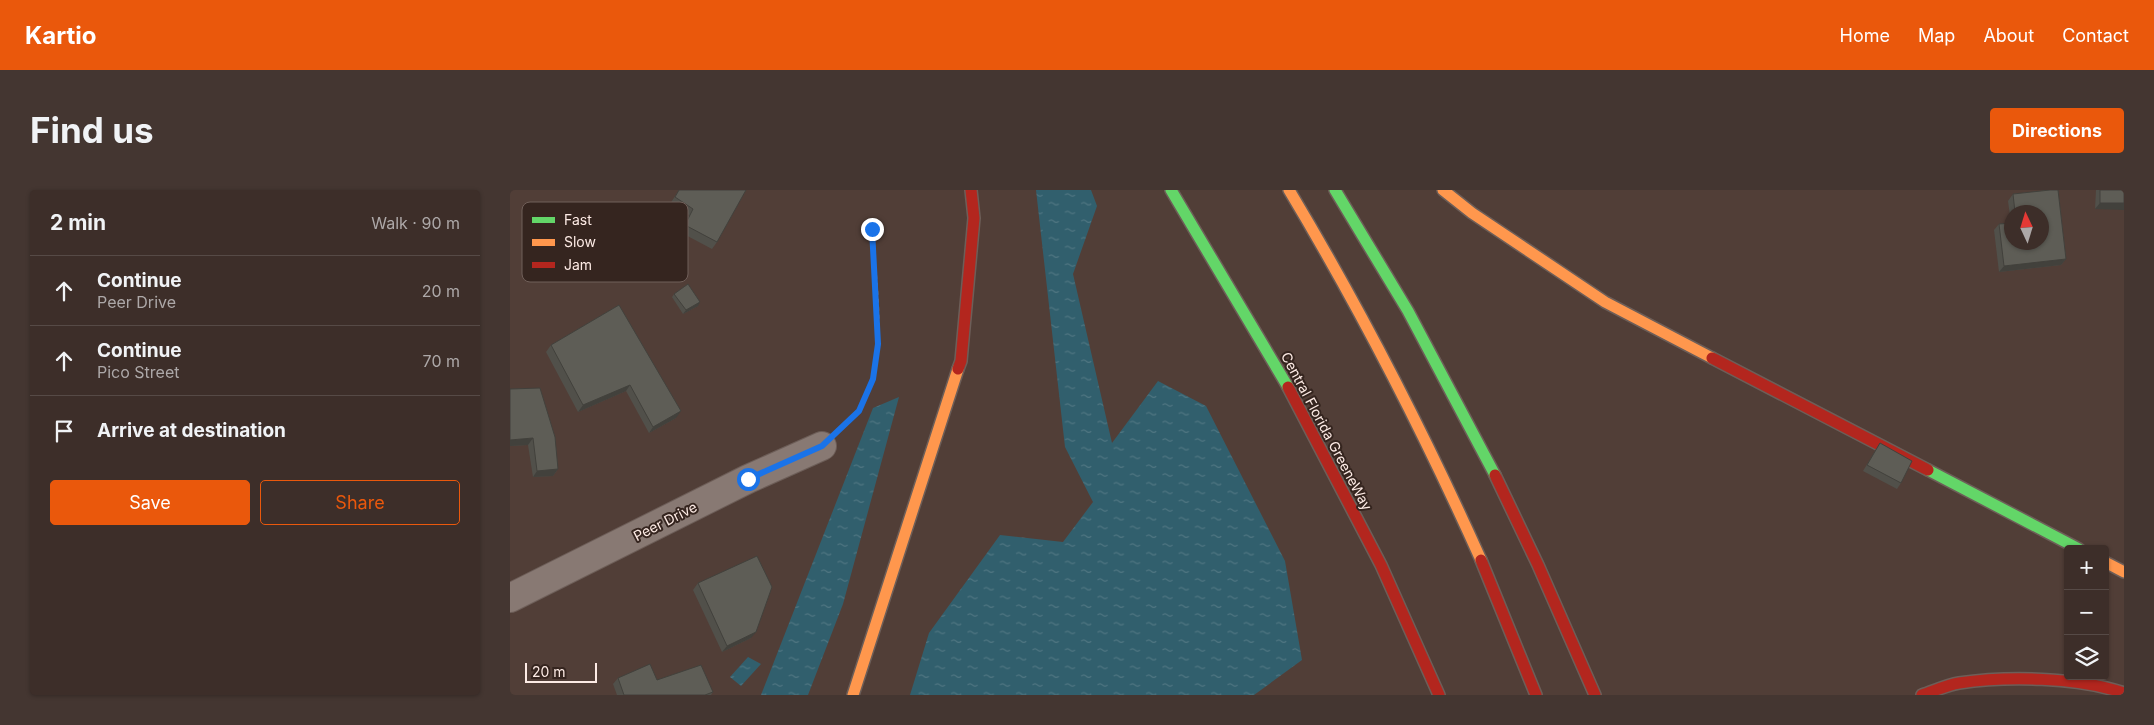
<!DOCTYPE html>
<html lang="en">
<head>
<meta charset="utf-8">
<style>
	:root { --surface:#3d2e29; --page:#443631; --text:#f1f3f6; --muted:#ada8a8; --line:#564a46; --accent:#ea580c }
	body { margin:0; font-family:Inter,sans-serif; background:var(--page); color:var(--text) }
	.controls { position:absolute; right:15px; bottom:15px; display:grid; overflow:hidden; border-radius:5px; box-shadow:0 1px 4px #0004 }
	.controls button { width:45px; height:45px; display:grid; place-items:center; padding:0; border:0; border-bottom:1px solid var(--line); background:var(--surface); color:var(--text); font:25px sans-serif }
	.compass { position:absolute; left:1494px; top:15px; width:45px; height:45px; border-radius:50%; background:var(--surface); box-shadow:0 1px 4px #0004; rotate:356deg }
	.scale { position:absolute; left:15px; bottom:12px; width:72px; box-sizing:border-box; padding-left:5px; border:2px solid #fdebe5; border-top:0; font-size:14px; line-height:18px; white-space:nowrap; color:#fdebe5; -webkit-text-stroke:4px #35251f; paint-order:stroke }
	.stop { position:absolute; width:15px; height:15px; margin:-11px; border:4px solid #1a73e8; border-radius:50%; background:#fff }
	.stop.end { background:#1a73e8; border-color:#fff; box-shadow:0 1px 5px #0008 }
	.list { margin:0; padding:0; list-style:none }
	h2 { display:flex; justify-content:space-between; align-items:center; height:65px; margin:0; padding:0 20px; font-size:21px }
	h2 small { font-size:16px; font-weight:400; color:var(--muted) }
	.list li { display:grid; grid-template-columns:32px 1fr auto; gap:15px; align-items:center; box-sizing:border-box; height:70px; padding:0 20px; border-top:1px solid var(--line) }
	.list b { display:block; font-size:19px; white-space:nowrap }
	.list p { margin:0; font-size:16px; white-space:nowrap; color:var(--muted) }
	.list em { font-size:16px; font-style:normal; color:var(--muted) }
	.actions { display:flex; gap:10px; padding:15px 20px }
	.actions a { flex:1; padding:11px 0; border:1px solid var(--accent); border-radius:5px; text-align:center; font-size:18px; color:var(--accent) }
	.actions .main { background:var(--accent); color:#fff }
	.icon { flex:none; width:28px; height:28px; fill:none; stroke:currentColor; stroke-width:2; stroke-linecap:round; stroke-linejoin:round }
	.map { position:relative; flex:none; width:1614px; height:505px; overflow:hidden; border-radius:5px }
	header { display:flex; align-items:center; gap:30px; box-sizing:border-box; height:70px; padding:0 25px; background:var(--accent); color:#fff }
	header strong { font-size:24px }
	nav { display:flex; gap:28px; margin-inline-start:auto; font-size:18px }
	.intro { display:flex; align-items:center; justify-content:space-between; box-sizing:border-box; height:120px; padding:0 30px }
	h1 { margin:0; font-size:35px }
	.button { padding:12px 22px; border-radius:5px; background:var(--accent); color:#fff; font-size:18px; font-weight:700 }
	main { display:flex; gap:30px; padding:0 30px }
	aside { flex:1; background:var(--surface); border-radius:5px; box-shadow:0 1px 4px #0004 }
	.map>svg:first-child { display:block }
	.water { fill:url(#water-ripples) }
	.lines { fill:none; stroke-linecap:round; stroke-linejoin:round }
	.street-casing { stroke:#6d5e58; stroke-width:30 }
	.fast-casing { stroke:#6d5e58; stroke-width:14 }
	.slow-casing { stroke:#6d5e58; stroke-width:14 }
	.jam-casing { stroke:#6d5e58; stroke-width:14 }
	.path { stroke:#887a75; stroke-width:3; stroke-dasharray:4 4; stroke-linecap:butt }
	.street { stroke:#887973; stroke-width:28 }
	.fast { stroke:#63d668; stroke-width:11 }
	.slow { stroke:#ff974d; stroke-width:11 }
	.jam { stroke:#b3261e; stroke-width:11 }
	.wall { fill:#51504a; fill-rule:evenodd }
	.shaded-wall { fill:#42413c }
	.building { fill:#5e5d56; stroke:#42413c }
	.route { stroke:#1a73e8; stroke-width:6 }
	.labels { text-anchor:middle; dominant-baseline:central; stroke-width:4; stroke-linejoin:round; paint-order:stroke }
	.street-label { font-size:14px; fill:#fdebe5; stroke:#35251f }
	.key { fill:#35251f; stroke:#71605a; stroke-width:1 }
	.key-label { font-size:14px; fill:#fdebe5 }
</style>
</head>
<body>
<header>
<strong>Kartio</strong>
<nav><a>Home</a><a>Map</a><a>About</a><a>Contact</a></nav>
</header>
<div class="intro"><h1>Find us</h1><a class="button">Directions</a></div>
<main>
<aside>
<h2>2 min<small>Walk · 90 m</small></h2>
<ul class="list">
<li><svg class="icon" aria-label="ahead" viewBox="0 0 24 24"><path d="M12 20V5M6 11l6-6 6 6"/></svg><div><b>Continue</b><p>Peer Drive</p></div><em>20 m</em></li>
<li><svg class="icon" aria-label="ahead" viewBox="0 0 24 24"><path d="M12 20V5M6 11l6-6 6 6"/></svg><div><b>Continue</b><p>Pico Street</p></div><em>70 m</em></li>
<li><svg class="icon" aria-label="arrive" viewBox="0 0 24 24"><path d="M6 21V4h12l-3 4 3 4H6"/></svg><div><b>Arrive at destination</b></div></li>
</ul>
<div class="actions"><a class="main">Save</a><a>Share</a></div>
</aside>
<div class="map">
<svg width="1614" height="505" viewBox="0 0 1614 505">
	<defs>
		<pattern id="water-ripples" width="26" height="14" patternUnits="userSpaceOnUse" patternTransform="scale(1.25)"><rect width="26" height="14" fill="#315f6d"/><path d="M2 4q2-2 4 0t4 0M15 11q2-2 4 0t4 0" fill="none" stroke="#507682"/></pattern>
	</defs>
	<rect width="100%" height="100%" fill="#513e37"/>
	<g class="water">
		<path d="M526 0H581L587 16 563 84 602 253 648 191 696 216 775 371 792 470 744 505H400L419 443 490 345 553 352 583 312 555 257Z"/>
		<path d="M389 207 333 414 298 505H251L363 218Z"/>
		<path d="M238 467 251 474 231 496 220 487Z"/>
	</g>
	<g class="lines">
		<defs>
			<path id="street" d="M0 408 238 289 312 256"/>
			<g id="fast">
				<path d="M661 0 778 197"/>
				<path d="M825 0 898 121 985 285"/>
				<path d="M1418 280 1569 359"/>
			</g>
			<g id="slow">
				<path d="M779 0C851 120 914 243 971 370"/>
				<path d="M933 0 962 23 1095 112 1202 168"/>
				<path d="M1595 372 1614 382"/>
				<path d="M343 505 448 179"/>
			</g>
			<g id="jam">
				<path d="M1202 168 1418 280"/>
				<path d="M448 179 451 171 464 28 461 0"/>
				<path d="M778 197 871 375 929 505"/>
				<path d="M985 285 1028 375 1085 505"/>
				<path d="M971 370 1026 505"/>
				<path d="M1412 505C1424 501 1437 495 1449 493 1497 486 1568 487 1614 503"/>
			</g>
		</defs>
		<use href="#street" class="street-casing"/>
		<use href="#fast" class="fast-casing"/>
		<use href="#slow" class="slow-casing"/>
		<use href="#jam" class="jam-casing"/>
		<path class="path" d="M331 238C337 232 346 226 350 219 379 166 365 97 362 39"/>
		<use href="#street" class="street"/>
		<use href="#fast" class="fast"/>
		<use href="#slow" class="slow"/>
		<use href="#jam" class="jam"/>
	</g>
	<g class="wall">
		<path d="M169 0H236L207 52 202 59 170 42 179 25 160 14Z"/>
		<path d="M1540 0H1548L1556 69 1551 75 1489 82 1484 40 1489 34 1501 33 1498 11 1503 4ZM1502 22H1532V52H1502Z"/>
		<path d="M1586 0H1614L1585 19Z"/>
		<path d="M164 104 188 116 173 124 162 107Z"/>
		<path d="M109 115 166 228 139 243 116 201 68 222 36 162 41 155Z"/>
		<path d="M0 199 48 279 43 286 23 287 18 255 0 256Z"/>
		<path d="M1370 253 1391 293 1387 299 1353 281Z"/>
		<path d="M188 393 241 448 212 462 183 400Z"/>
		<path d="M108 488 147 490 203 502 201 505H107L103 494Z"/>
	</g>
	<g class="shaded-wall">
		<path d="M1590 13H1614V20L1585 19Z"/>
		<path d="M1556 69 1551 75 1489 82 1494 76Z"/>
		<path d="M190 112 188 116 173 124 176 120Z"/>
		<path d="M120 195 116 201 68 222 73 215Z"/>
		<path d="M171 221 166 228 139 243 143 237Z"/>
		<path d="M23 248 18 255 0 256V250Z"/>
		<path d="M48 279 43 286 23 287 27 281Z"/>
		<path d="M246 442 241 448 212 462 217 456Z"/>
	</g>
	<g class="building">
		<path d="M169 0H236L207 52 175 35 183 19 165 7Z"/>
		<path d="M1540 0H1548L1556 69 1494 76 1489 34 1502 33V52H1532V22H1505L1503 4Z"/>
		<rect x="1590" y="0" width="24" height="13"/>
		<path d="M178 94 190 112 176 120 164 104Z"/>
		<path d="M109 115 171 221 143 237 120 195 73 215 41 155Z"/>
		<path d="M30 198 45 247 48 279 27 281 23 248 0 250V199Z"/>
		<path d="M1370 253 1402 271 1391 293 1357 275Z"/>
		<path d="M247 366 262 397 246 442 217 456 188 393Z"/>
		<path d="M140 474 147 490 191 475 203 502 195 505H114L108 488Z"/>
	</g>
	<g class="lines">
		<path class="route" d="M238 289 312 256 349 221 363 189 368 154 362 39"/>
	</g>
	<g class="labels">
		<g class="street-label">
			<text transform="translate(817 241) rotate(62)">Central Florida GreeneWay</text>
			<text transform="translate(155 331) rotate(-27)">Peer Drive</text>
		</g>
	</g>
	<rect x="12" y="12" width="166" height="80" rx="8" class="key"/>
	<rect x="22" y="27" width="23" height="6" fill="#63d668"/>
	<rect x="22" y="49" width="23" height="7" fill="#ff974d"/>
	<rect x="22" y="72" width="23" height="6" fill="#b3261e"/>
	<g class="key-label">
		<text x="54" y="35">Fast</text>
		<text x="54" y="57">Slow</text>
		<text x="54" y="80">Jam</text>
	</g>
</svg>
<div class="controls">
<button>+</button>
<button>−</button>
<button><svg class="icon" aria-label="layers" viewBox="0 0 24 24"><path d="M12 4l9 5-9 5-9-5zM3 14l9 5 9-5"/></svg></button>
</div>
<svg class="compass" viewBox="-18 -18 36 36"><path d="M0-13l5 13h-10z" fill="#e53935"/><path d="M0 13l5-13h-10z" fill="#ada8a8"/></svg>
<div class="scale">20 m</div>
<div class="stop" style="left:238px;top:289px"></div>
<div class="stop end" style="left:362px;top:39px"></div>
</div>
</main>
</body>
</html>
